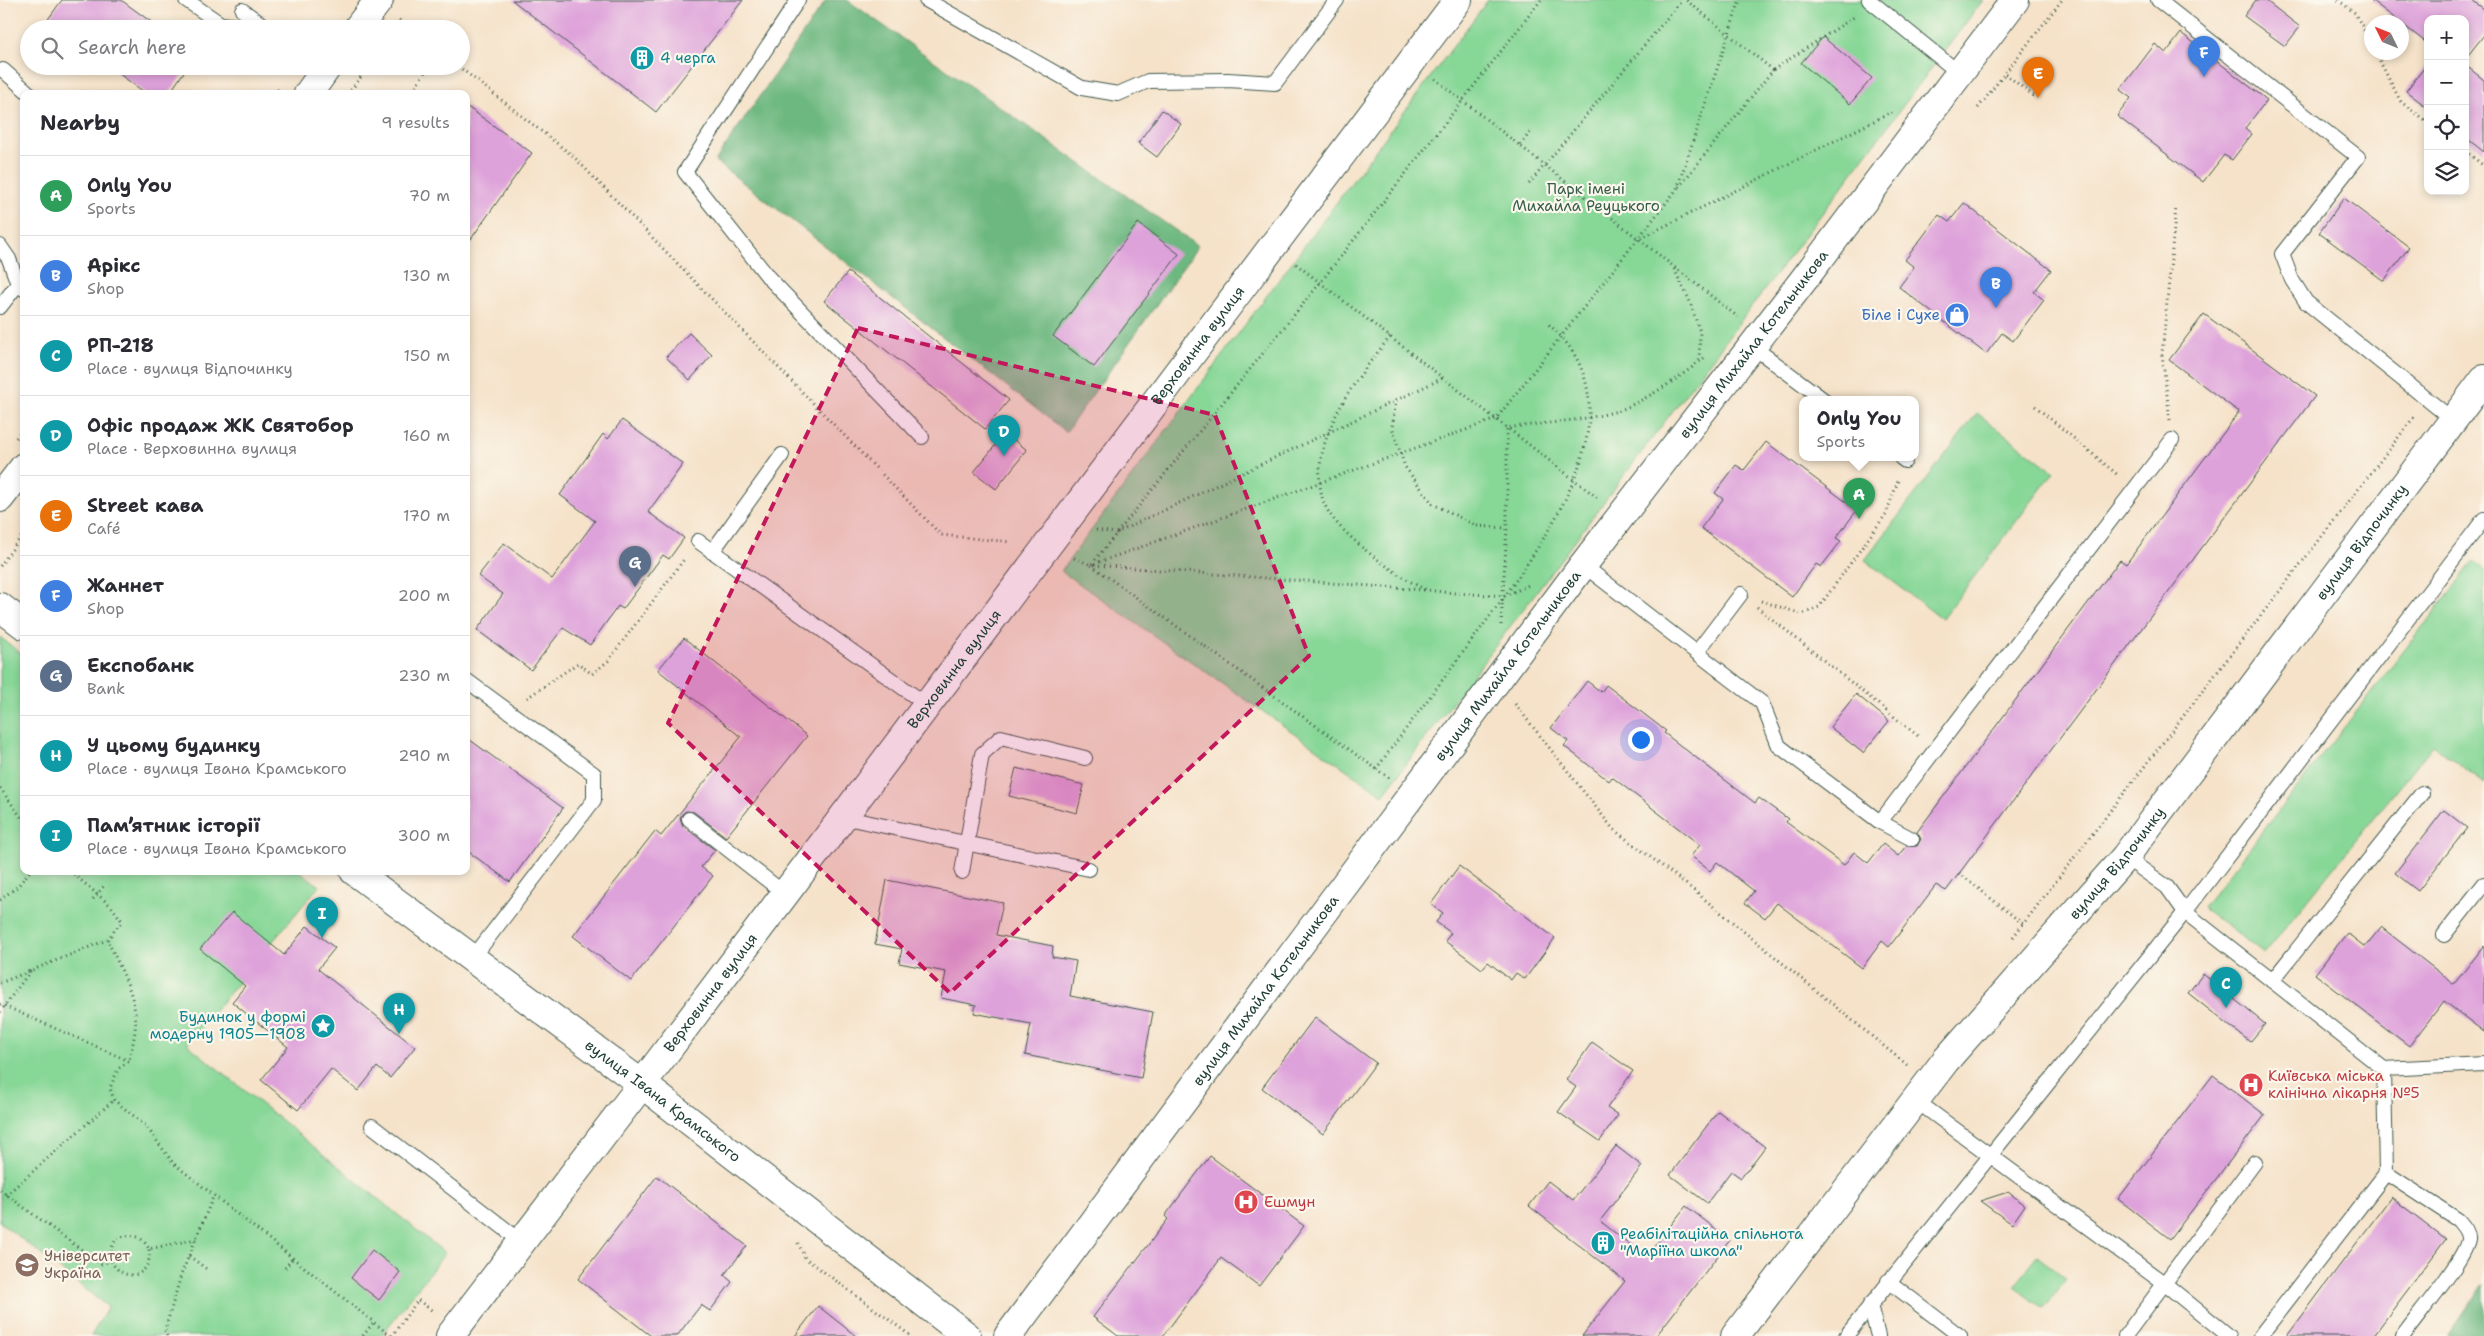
<!DOCTYPE html>
<html lang="en">
<head>
<meta charset="utf-8">
<style>
	:root { --surface:#fff; --page:#f2f2f3; --text:#2b2b33; --muted:#7c7c81; --line:#e1e1e2; --accent:#0f766e }
	body { margin:0; font-family:"Shantell Sans",sans-serif; background:var(--page); color:var(--text) }
	.controls { position:absolute; right:15px; top:15px; display:grid; overflow:hidden; border-radius:10px; box-shadow:0 2px 8px #0003 }
	.controls button { width:45px; height:45px; display:grid; place-items:center; padding:0; border:0; border-bottom:1px solid var(--line); background:var(--surface); color:var(--text); font:25px sans-serif }
	.compass { position:absolute; left:2364px; top:15px; width:45px; height:45px; border-radius:50%; background:var(--surface); box-shadow:0 2px 8px #0003; rotate:313deg }
	.you { position:absolute; left:1640px; top:739px; width:18px; height:18px; margin:-12px; border:4px solid #fff; border-radius:50%; background:#1a73e8; box-shadow:0 0 0 8px #1a73e833 }
	.badge { display:grid; place-items:center; width:32px; height:32px; border-radius:50%; background:var(--accent); color:#fff; font-size:16px; font-weight:700 }
	.pin { position:absolute; translate:-50% -41px; filter:drop-shadow(0 1px 2px #0008) }
	.pin::after { content:''; position:absolute; top:26px; width:18px; height:15px; background:inherit; clip-path:polygon(0 0,100% 0,50% 100%) }
	.popup { position:absolute; left:1799px; top:396px; width:120px; height:65px; box-sizing:border-box; display:grid; place-content:center; border-radius:10px; background:var(--surface); filter:drop-shadow(0 1px 4px #0005); font-size:16px; white-space:nowrap; color:var(--muted) }
	.popup b { font-size:19px; color:var(--text) }
	.popup::after { content:''; position:absolute; left:50%; top:100%; margin-left:-10px; border:10px solid transparent; border-top-color:var(--surface) }
	.list { margin:0; padding:0; list-style:none }
	h2 { display:flex; justify-content:space-between; align-items:center; height:65px; margin:0; padding:0 20px; font-size:21px }
	h2 small { font-size:16px; font-weight:400; color:var(--muted) }
	.list li { display:grid; grid-template-columns:32px 1fr auto; gap:15px; align-items:center; box-sizing:border-box; height:80px; padding:0 20px; border-top:1px solid var(--line) }
	.list b { display:block; font-size:19px; white-space:nowrap }
	.list p { margin:0; font-size:16px; white-space:nowrap; color:var(--muted) }
	.list em { font-size:16px; font-style:normal; color:var(--muted) }
	.icon { flex:none; width:28px; height:28px; fill:none; stroke:currentColor; stroke-width:2; stroke-linecap:round; stroke-linejoin:round }
	.map { position:relative; flex:none; width:2484px; height:1336px; overflow:hidden }
	.search { position:absolute; background:var(--surface); box-shadow:0 2px 8px #0003; left:20px; top:20px; width:450px; height:55px; display:flex; align-items:center; gap:12px; box-sizing:border-box; padding:0 18px; border-radius:28px; color:var(--muted); font-size:19px }
	.panel { position:absolute; background:var(--surface); box-shadow:0 2px 8px #0003; left:20px; top:90px; width:450px; height:785px; border-radius:10px }
	.map>svg:first-child { display:block }
	.green { fill:#87d797; stroke:#538a66 }
	.forest { fill:#6db880; stroke:#467a5a }
	.building { fill:#dea2da }
	.lines { fill:none; stroke-linecap:round; stroke-linejoin:round }
	.lane-casing { stroke:#3f564a; stroke-width:16 }
	.street-casing { stroke:#3f564a; stroke-width:30 }
	.path { stroke:#3f564a; stroke-width:3; stroke-dasharray:1 4; stroke-linecap:butt }
	.lane { stroke:#fff; stroke-width:14 }
	.street { stroke:#fff; stroke-width:28 }
	.marked { fill:#c2185b; fill-opacity:0.2; stroke:#c2185b; stroke-width:4; stroke-dasharray:10 6; stroke-linejoin:round }
	.labels { text-anchor:middle; dominant-baseline:central; stroke-width:4.5; stroke-linejoin:round; paint-order:stroke }
	.culture-label { font-size:15px; fill:#0d838f; stroke:#fbf7ec; text-anchor:start }
	.park-label { font-size:15px; fill:#345c48; stroke:#fbf7ec }
	.shop-label { font-size:15px; fill:#366cbe; stroke:#fbf7ec; text-anchor:end }
	.street-label { font-size:15px; fill:#1f3d34; stroke:#fbf7ec }
	.health-label { font-size:15px; fill:#be3a42; stroke:#fbf7ec; text-anchor:start }
	.education-label { font-size:15px; fill:#785e54; stroke:#fbf7ec; text-anchor:start }
</style>
</head>
<body>
<div class="map">
<svg width="2484" height="1336" viewBox="0 0 2484 1336">
	<rect width="100%" height="100%" fill="#fbf7ec"/>
	<filter id="ink" filterUnits="userSpaceOnUse"><feTurbulence type="fractalNoise" baseFrequency=".02" numOctaves="2"/><feDisplacementMap in="SourceGraphic" scale="10" xChannelSelector="R" yChannelSelector="G"/><feConvolveMatrix kernelMatrix="1 2 1 2 8 2 1 2 1" color-interpolation-filters="sRGB"/></filter>
	<filter id="wash" filterUnits="userSpaceOnUse"><feTurbulence type="fractalNoise" baseFrequency=".0096" numOctaves="4" result="noise"/><feDisplacementMap in="SourceGraphic" scale="20" xChannelSelector="R" yChannelSelector="G"/><feGaussianBlur stdDeviation="1.12" result="paint"/><feColorMatrix in="noise" values="0 0 0 0 0 0 0 0 0 0 0 0 0 0 0 0 0 1.4 0 .05"/><feComposite in="paint" operator="in"/></filter>
	<g filter="url(#wash)">
		<rect width="100%" height="100%" fill="#f5e2c9"/>
		<g class="green">
			<path d="M1488 0H1983L1383 795 1061 571Z"/>
			<path d="M1977 413 2054 472 1942 619 1865 560Z"/>
			<path d="M2474 561 2484 569V784L2433 745 2264 954 2203 908Z"/>
			<path d="M0 637 24 656V871H300L319 886 187 1044 445 1253 381 1336H91L108 1307 0 1222Z"/>
			<path d="M2037 1256 2067 1279 2044 1309 2014 1286Z"/>
		</g>
		<g class="forest">
			<path d="M826 0H847L1198 246 1066 432 715 161Z"/>
			<path d="M2484 1284V1336H2448Z"/>
		</g>
		<g id="blocks">
			<g class="building">
				<path d="M62 0H121L161 29H55L46 22Z"/>
				<path d="M512 0H743L656 112Z"/>
				<path d="M2256 0H2265L2300 27 2285 46 2244 16Z"/>
				<path d="M2371 0H2472L2484 9V35L2465 59V19H2428V44Z"/>
				<path d="M2181 33 2267 100 2245 128 2252 134 2232 160 2224 155 2203 182 2117 116 2131 98 2120 90 2155 44 2166 53Z"/>
				<path d="M1823 37 1872 78 1850 104 1801 63Z"/>
				<path d="M2428 63V108L2406 91Z"/>
				<path d="M2465 65 2484 80V152L2465 137Z"/>
				<path d="M108 66H188L169 94H147Z"/>
				<path d="M466 106 532 153 466 246Z"/>
				<path d="M1162 110 1181 124 1157 157 1138 143Z"/>
				<path d="M2344 198 2409 247 2384 281 2319 233Z"/>
				<path d="M1964 203 2051 270 2034 292 2044 300 2013 341 2002 333 1986 354 1899 287 1914 267 1905 260 1939 215 1949 222Z"/>
				<path d="M1138 223 1179 254 1094 367 1053 336Z"/>
				<path d="M848 272 1009 400 985 429 824 301Z"/>
				<path d="M2204 314 2315 396 1946 891 1936 885 1889 947 1882 941 1862 968 1777 903 1765 918 1745 903 1754 891 1717 862 1710 871 1691 856 1700 845 1612 777 1609 781 1564 746 1568 741 1551 728 1587 681 1601 692 1606 685 1666 731 1664 733 1755 803 1759 798 1788 819 1786 822 1844 865 1854 852 1868 863 1883 844 1898 856 1906 846H1917L1921 839 1917 832 2120 560 2126 564 2239 412 2169 360Z"/>
				<path d="M689 333 712 355 690 380 666 357Z"/>
				<path d="M622 420 683 464 648 512 684 538 669 559 663 555 623 609 618 606 590 645 563 628 531 670 477 630 503 594 478 576 504 543 552 579 595 521 560 495 603 434 608 439Z"/>
				<path d="M1005 433 1027 450 996 489 974 472Z"/>
				<path d="M1766 442 1857 510 1836 538 1841 541 1821 567 1816 564 1792 597 1701 528 1723 499 1715 493 1736 465 1744 470Z"/>
				<path d="M684 638 807 736 726 837 694 812 686 811 682 814 680 818 683 826 715 850 701 867 713 876 631 981 573 936 655 831 661 836 741 737 658 670Z"/>
				<path d="M1856 694 1889 721 1863 753 1830 727Z"/>
				<path d="M466 737 563 808 510 882 466 850Z"/>
				<path d="M1016 768 1084 785 1077 813 1009 796Z"/>
				<path d="M2444 810 2467 828 2418 891 2395 873Z"/>
				<path d="M1459 866 1555 938 1525 979 1516 973 1511 980 1488 962 1482 969 1445 941 1451 933 1436 922 1443 913 1431 904Z"/>
				<path d="M887 880 1003 903 996 935 1053 946 1052 957 1076 961 1070 996 1153 1012 1141 1078 1025 1055 1031 1024 974 1013 976 1005 941 998 946 972 899 963 902 949 875 944Z"/>
				<path d="M232 912 284 955 307 926 335 948 318 969 415 1047 390 1078 377 1067 358 1091 331 1069 298 1110 261 1080 288 1047 232 1002 245 986 200 949Z"/>
				<path d="M2381 927 2454 984 2484 946V1032L2444 1001 2409 1046 2315 974 2347 933 2365 947Z"/>
				<path d="M2203 974 2265 1024 2250 1042 2188 993Z"/>
				<path d="M1315 1017 1376 1063 1323 1134 1262 1088Z"/>
				<path d="M1592 1042 1633 1071 1607 1108 1618 1115 1600 1141 1558 1112 1576 1087 1566 1080Z"/>
				<path d="M2213 1075 2265 1115 2170 1239 2118 1199Z"/>
				<path d="M1718 1111 1765 1147 1741 1178 1731 1171 1707 1203 1670 1175Z"/>
				<path d="M1616 1146 1642 1166 1600 1221 1646 1257 1686 1206 1730 1240 1656 1336H1582L1625 1281 1529 1206 1548 1181 1573 1200Z"/>
				<path d="M1210 1156 1304 1226 1259 1286 1221 1258 1163 1336H1118L1093 1317 1168 1219 1165 1216Z"/>
				<path d="M657 1176 747 1246 724 1275 732 1282 710 1311 701 1305 677 1336H651L578 1279Z"/>
				<path d="M2008 1192 2025 1205 2012 1224 1980 1201Z"/>
				<path d="M2391 1197 2446 1239 2373 1336H2287Z"/>
				<path d="M372 1250 400 1272 379 1300 351 1278Z"/>
				<path d="M818 1306 856 1336H795Z"/>
			</g>
		</g>
	</g>
	<g filter="url(#ink)">
		<use href="#blocks" fill-opacity="0" stroke="#3f564a" stroke-width="1"/>
		<g class="lines">
			<defs>
				<g id="lane">
					<path d="M186 0 221 24 268 29"/>
					<path d="M798 0 685 172 769 278 922 437"/>
					<path d="M926 0 1082 88 1118 94 1148 81 1228 80 1275 83 1337 0"/>
					<path d="M1869 0 1959 73"/>
					<path d="M2158 0 2358 157 2282 254 2292 280 2306 302 2453 420"/>
					<path d="M242 10 267 28"/>
					<path d="M3 70 30 94"/>
					<path d="M0 246 9 259 18 284 24 289"/>
					<path d="M0 307 18 284"/>
					<path d="M1752 346 1824 400"/>
					<path d="M1901 458 1905 461"/>
					<path d="M698 541 927 705"/>
					<path d="M712 552 782 455"/>
					<path d="M1583 565 1762 703 1779 746 1880 822 2172 440"/>
					<path d="M1697 652 1741 594"/>
					<path d="M466 680 594 774V800L472 959"/>
					<path d="M842 817 1089 869"/>
					<path d="M689 819 784 893"/>
					<path d="M1880 822 1912 839"/>
					<path d="M2125 857 2167 887 2185 912 2384 1069 2484 1064"/>
					<path d="M962 872 982 754 1001 737 1085 758"/>
					<path d="M2444 935 2484 884"/>
					<path d="M2272 981 2422 793"/>
					<path d="M2384 1069 2386 1173"/>
					<path d="M1915 1100 2165 1284 2229 1336"/>
					<path d="M372 1126 522 1242"/>
					<path d="M1888 1281 1960 1336"/>
					<path d="M1870 1305 1878 1336"/>
					<path d="M1846 1336 2185 912 2484 519"/>
					<path d="M2125 1336 2255 1162"/>
					<path d="M2260 1336 2386 1173 2458 1220C2463 1226 2469 1232 2468 1240 2464 1261 2417 1316 2403 1336"/>
				</g>
				<g id="street">
					<path d="M357 29 379 0"/>
					<path d="M308 94 328 66"/>
					<path d="M0 498 24 467"/>
					<path d="M0 607 24 625"/>
					<path id="s1" d="M354 871 642 1084 967 1336"/>
					<path id="s2" d="M450 1336 642 1084 1458 0"/>
					<path id="s3" d="M1008 1336 1583 565 1805 278 2015 0"/>
					<path id="s4" d="M1735 1336 1946 1060 2125 857 2484 379"/>
				</g>
			</defs>
			<use href="#lane" class="lane-casing"/>
			<use href="#street" class="street-casing"/>
			<g class="path">
				<path d="M2338 0 2355 13 2372 45"/>
				<path d="M399 20 410 29"/>
				<path d="M323 29 328 22"/>
				<path d="M2375 52 2401 102 2428 122"/>
				<path d="M458 66 573 156 941 535 1011 542"/>
				<path d="M1773 70 1854 17"/>
				<path d="M2005 74 2034 96"/>
				<path d="M1435 79 1738 317"/>
				<path d="M275 94 280 87"/>
				<path d="M348 94 369 66"/>
				<path d="M410 94 427 69 423 66"/>
				<path d="M416 94 417 92 420 94"/>
				<path d="M1978 108 2062 0"/>
				<path d="M1520 145 1532 130"/>
				<path d="M2465 151 2484 166"/>
				<path d="M1529 184 1682 0"/>
				<path d="M1679 187 1773 70 1686 0"/>
				<path d="M1641 238 1892 112"/>
				<path d="M1296 264 1599 499"/>
				<path d="M1674 269 1689 299 1700 332 1699 362"/>
				<path d="M1390 337C1356 378 1306 443 1323 500 1330 521 1349 535 1364 549 1376 559 1415 587 1428 590 1453 594 1480 594 1505 596 1558 521 1640 401 1547 323"/>
				<path d="M1396 400 1392 427 1405 467 1433 504 1477 526 1507 528"/>
				<path d="M2035 406 2119 476"/>
				<path d="M2170 420 2162 354 2176 207"/>
				<path d="M16 438 24 429"/>
				<path d="M1096 530 1116 533 1443 378"/>
				<path d="M1074 558 1091 565 1320 283 1541 0"/>
				<path d="M1094 565 1424 590"/>
				<path d="M0 566 24 533"/>
				<path d="M1761 601 1802 614 1819 607 1886 514 1898 481"/>
				<path d="M1757 607 1918 736"/>
				<path d="M1501 625 1507 528V428C1541 423 1601 420 1630 406 1656 393 1682 376 1704 358"/>
				<path d="M527 698 578 663 592 674 608 661 685 558"/>
				<path d="M1515 704 1613 829 1681 880 1907 1065"/>
				<path d="M1376 769 1505 596 1531 584"/>
				<path d="M1389 778 1091 565 1496 419 1677 189 1740 0"/>
				<path d="M0 788 24 821"/>
				<path d="M70 871 111 906 122 921 107 940C120 967 139 1000 135 1030 134 1041 131 1051 129 1061L118 1069 110 1088 114 1100 146 1126 173 1163 391 1336"/>
				<path d="M1959 873 2023 924"/>
				<path d="M93 899 104 886"/>
				<path d="M0 900 18 886 30 871"/>
				<path d="M2013 937 2414 417"/>
				<path d="M0 983 107 940"/>
				<path d="M0 1004 129 1061"/>
				<path d="M0 1012 31 970"/>
				<path d="M0 1190 101 1264 111 1261 112 1248 116 1239C131 1233 141 1234 149 1249L196 1239"/>
				<path d="M6 1195 114 1100"/>
				<path d="M798 1243 805 1258 911 1336"/>
				<path d="M189 1256 208 1270"/>
				<path d="M111 1261C125 1285 153 1276 149 1249"/>
				<path d="M285 1268 292 1259"/>
				<path d="M167 1336 165 1330 181 1275 213 1197"/>
				<path d="M363 1336 373 1323"/>
				<path d="M392 1336 418 1300 434 1312"/>
			</g>
			<use href="#lane" class="lane"/>
			<use href="#street" class="street"/>
		</g>
	</g>
	<path class="marked" d="M858 328 1215 415 1309 656 950 993 668 723Z"/>
	<defs>
		<symbol id="building-disc" viewBox="-11 -11 22 22"><circle r="9.5" fill="#0f9aa8" stroke="#fbf7ec"/><path d="M-4-6H4V6H1V3H-1V6H-4ZM-2.5-4.3h1.7v1.8h-1.7ZM.8-4.3h1.7v1.8H.8ZM-2.5-1h1.7V.8h-1.7ZM.8-1h1.7V.8H.8Z" fill="#fff"/></symbol>
		<symbol id="shop-disc" viewBox="-11 -11 22 22"><circle r="9.5" fill="#3f7fe0" stroke="#fbf7ec"/><path d="M-5-2.5h2.3a2.7 3.5 0 0 1 5.4 0H5L5.5 6h-11ZM-1.5-2.5h3a1.5 2.3 0 0 0-3 0Z" fill="#fff"/></symbol>
		<symbol id="sight-disc" viewBox="-11 -11 22 22"><circle r="9.5" fill="#0f9aa8" stroke="#fbf7ec"/><path d="M0-6L1.8-2.2L6-1.7L2.9 1.2L3.7 5.4L0 3.3L-3.7 5.4L-2.9 1.2L-6-1.7L-1.8-2.2Z" fill="#fff"/></symbol>
		<symbol id="hospital-disc" viewBox="-11 -11 22 22"><circle r="9.5" fill="#e0444e" stroke="#fbf7ec"/><path d="M-5-5h3v3.5h4V-5h3V5h-3V1.5h-4V5h-3Z" fill="#fff"/></symbol>
		<symbol id="university-disc" viewBox="-11 -11 22 22"><circle r="9.5" fill="#8d6e63" stroke="#fbf7ec"/><path d="M0-5L7-2L0 1L-7-2ZM-4 1L0 2.5L4 1V4Q0 6-4 4Z" fill="#fff"/></symbol>
	</defs>
	<g fill-rule="evenodd">
		<use href="#building-disc" x="628" y="44" width="28" height="28"/>
		<use href="#shop-disc" x="1943" y="301" width="28" height="28"/>
		<use href="#sight-disc" x="309" y="1012" width="28" height="28"/>
		<use href="#hospital-disc" x="2237" y="1071" width="28" height="28"/>
		<use href="#hospital-disc" x="1232" y="1188" width="28" height="28"/>
		<use href="#building-disc" x="1589" y="1229" width="28" height="28"/>
		<use href="#university-disc" x="13" y="1251" width="28" height="28"/>
	</g>
	<g class="labels">
		<g class="culture-label">
			<text x="660" y="58">4 черга</text>
			<text x="306" y="1017" text-anchor="end">Будинок у формі<tspan x="306" dy="17">модерну 1905—1908</tspan></text>
			<text x="1620" y="1234">Реабілітаційна спільнота<tspan x="1620" dy="17">"Маріїна школа"</tspan></text>
		</g>
		<g class="park-label">
			<text x="1586" y="189">Парк імені<tspan x="1586" dy="17">Михайла Реуцького</tspan></text>
		</g>
		<g class="shop-label">
			<text x="1940" y="315">Біле і Сухе</text>
		</g>
		<g class="street-label">
			<text stroke="none"><textPath href="#s3" startOffset="1241">вулиця Михайла Котельникова</textPath></text>
			<text stroke="none"><textPath href="#s2" startOffset="1241">Верховинна вулиця</textPath></text>
			<text stroke="none"><textPath href="#s4" startOffset="1012">вулиця Відпочинку</textPath></text>
			<text stroke="none"><textPath href="#s3" startOffset="836">вулиця Михайла Котельникова</textPath></text>
			<text stroke="none"><textPath href="#s2" startOffset="836">Верховинна вулиця</textPath></text>
			<text stroke="none"><textPath href="#s4" startOffset="608">вулиця Відпочинку</textPath></text>
			<text stroke="none"><textPath href="#s3" startOffset="431">вулиця Михайла Котельникова</textPath></text>
			<text stroke="none"><textPath href="#s2" startOffset="431">Верховинна вулиця</textPath></text>
			<text stroke="none"><textPath href="#s1" startOffset="385">вулиця Івана Крамського</textPath></text>
		</g>
		<g class="health-label">
			<text x="2268" y="1076">Київська міська<tspan x="2268" dy="17">клінічна лікарня №5</tspan></text>
			<text x="1264" y="1202">Ешмун</text>
		</g>
		<g class="education-label">
			<text x="44" y="1256">Університет<tspan x="44" dy="17">Україна</tspan></text>
		</g>
	</g>
</svg>
<div class="controls">
<button>+</button>
<button>−</button>
<button><svg class="icon" aria-label="locate" viewBox="0 0 24 24"><circle cx="12" cy="12" r="6"/><path d="M12 2v4M12 18v4M2 12h4M18 12h4"/></svg></button>
<button><svg class="icon" aria-label="layers" viewBox="0 0 24 24"><path d="M12 4l9 5-9 5-9-5zM3 14l9 5 9-5"/></svg></button>
</div>
<svg class="compass" viewBox="-18 -18 36 36"><path d="M0-13l5 13h-10z" fill="#e53935"/><path d="M0 13l5-13h-10z" fill="#7c7c81"/></svg>
<div class="you"></div>
<div class="pin badge" style="left:1859px;top:519px;background:#2e9e5b">A</div>
<div class="popup"><b>Only You</b>Sports</div>
<div class="pin badge" style="left:1996px;top:308px;background:#3f7fe0">B</div>
<div class="pin badge" style="left:2226px;top:1008px;background:#0f9aa8">C</div>
<div class="pin badge" style="left:1004px;top:456px;background:#0f9aa8">D</div>
<div class="pin badge" style="left:2038px;top:98px;background:#e8710a">E</div>
<div class="pin badge" style="left:2204px;top:77px;background:#3f7fe0">F</div>
<div class="pin badge" style="left:635px;top:587px;background:#5c6f8a">G</div>
<div class="pin badge" style="left:399px;top:1034px;background:#0f9aa8">H</div>
<div class="pin badge" style="left:322px;top:938px;background:#0f9aa8">I</div>
<div class="search"><svg class="icon" aria-label="search" viewBox="0 0 24 24"><circle cx="10" cy="10" r="6"/><path d="M15 15l6 6"/></svg>Search here</div>
<section class="panel">
<h2>Nearby<small>9 results</small></h2>
<ul class="list">
<li><span class="badge" style="background:#2e9e5b">A</span><div><b>Only You</b><p>Sports</p></div><em>70 m</em></li>
<li><span class="badge" style="background:#3f7fe0">B</span><div><b>Арікс</b><p>Shop</p></div><em>130 m</em></li>
<li><span class="badge" style="background:#0f9aa8">C</span><div><b>РП-218</b><p>Place · вулиця Відпочинку</p></div><em>150 m</em></li>
<li><span class="badge" style="background:#0f9aa8">D</span><div><b>Офіс продаж ЖК Святобор</b><p>Place · Верховинна вулиця</p></div><em>160 m</em></li>
<li><span class="badge" style="background:#e8710a">E</span><div><b>Street кава</b><p>Café</p></div><em>170 m</em></li>
<li><span class="badge" style="background:#3f7fe0">F</span><div><b>Жаннет</b><p>Shop</p></div><em>200 m</em></li>
<li><span class="badge" style="background:#5c6f8a">G</span><div><b>Експобанк</b><p>Bank</p></div><em>230 m</em></li>
<li><span class="badge" style="background:#0f9aa8">H</span><div><b>У цьому будинку</b><p>Place · вулиця Івана Крамського</p></div><em>290 m</em></li>
<li><span class="badge" style="background:#0f9aa8">I</span><div><b>Пам’ятник історії</b><p>Place · вулиця Івана Крамського</p></div><em>300 m</em></li>
</ul>
</section>
</div>
</body>
</html>
